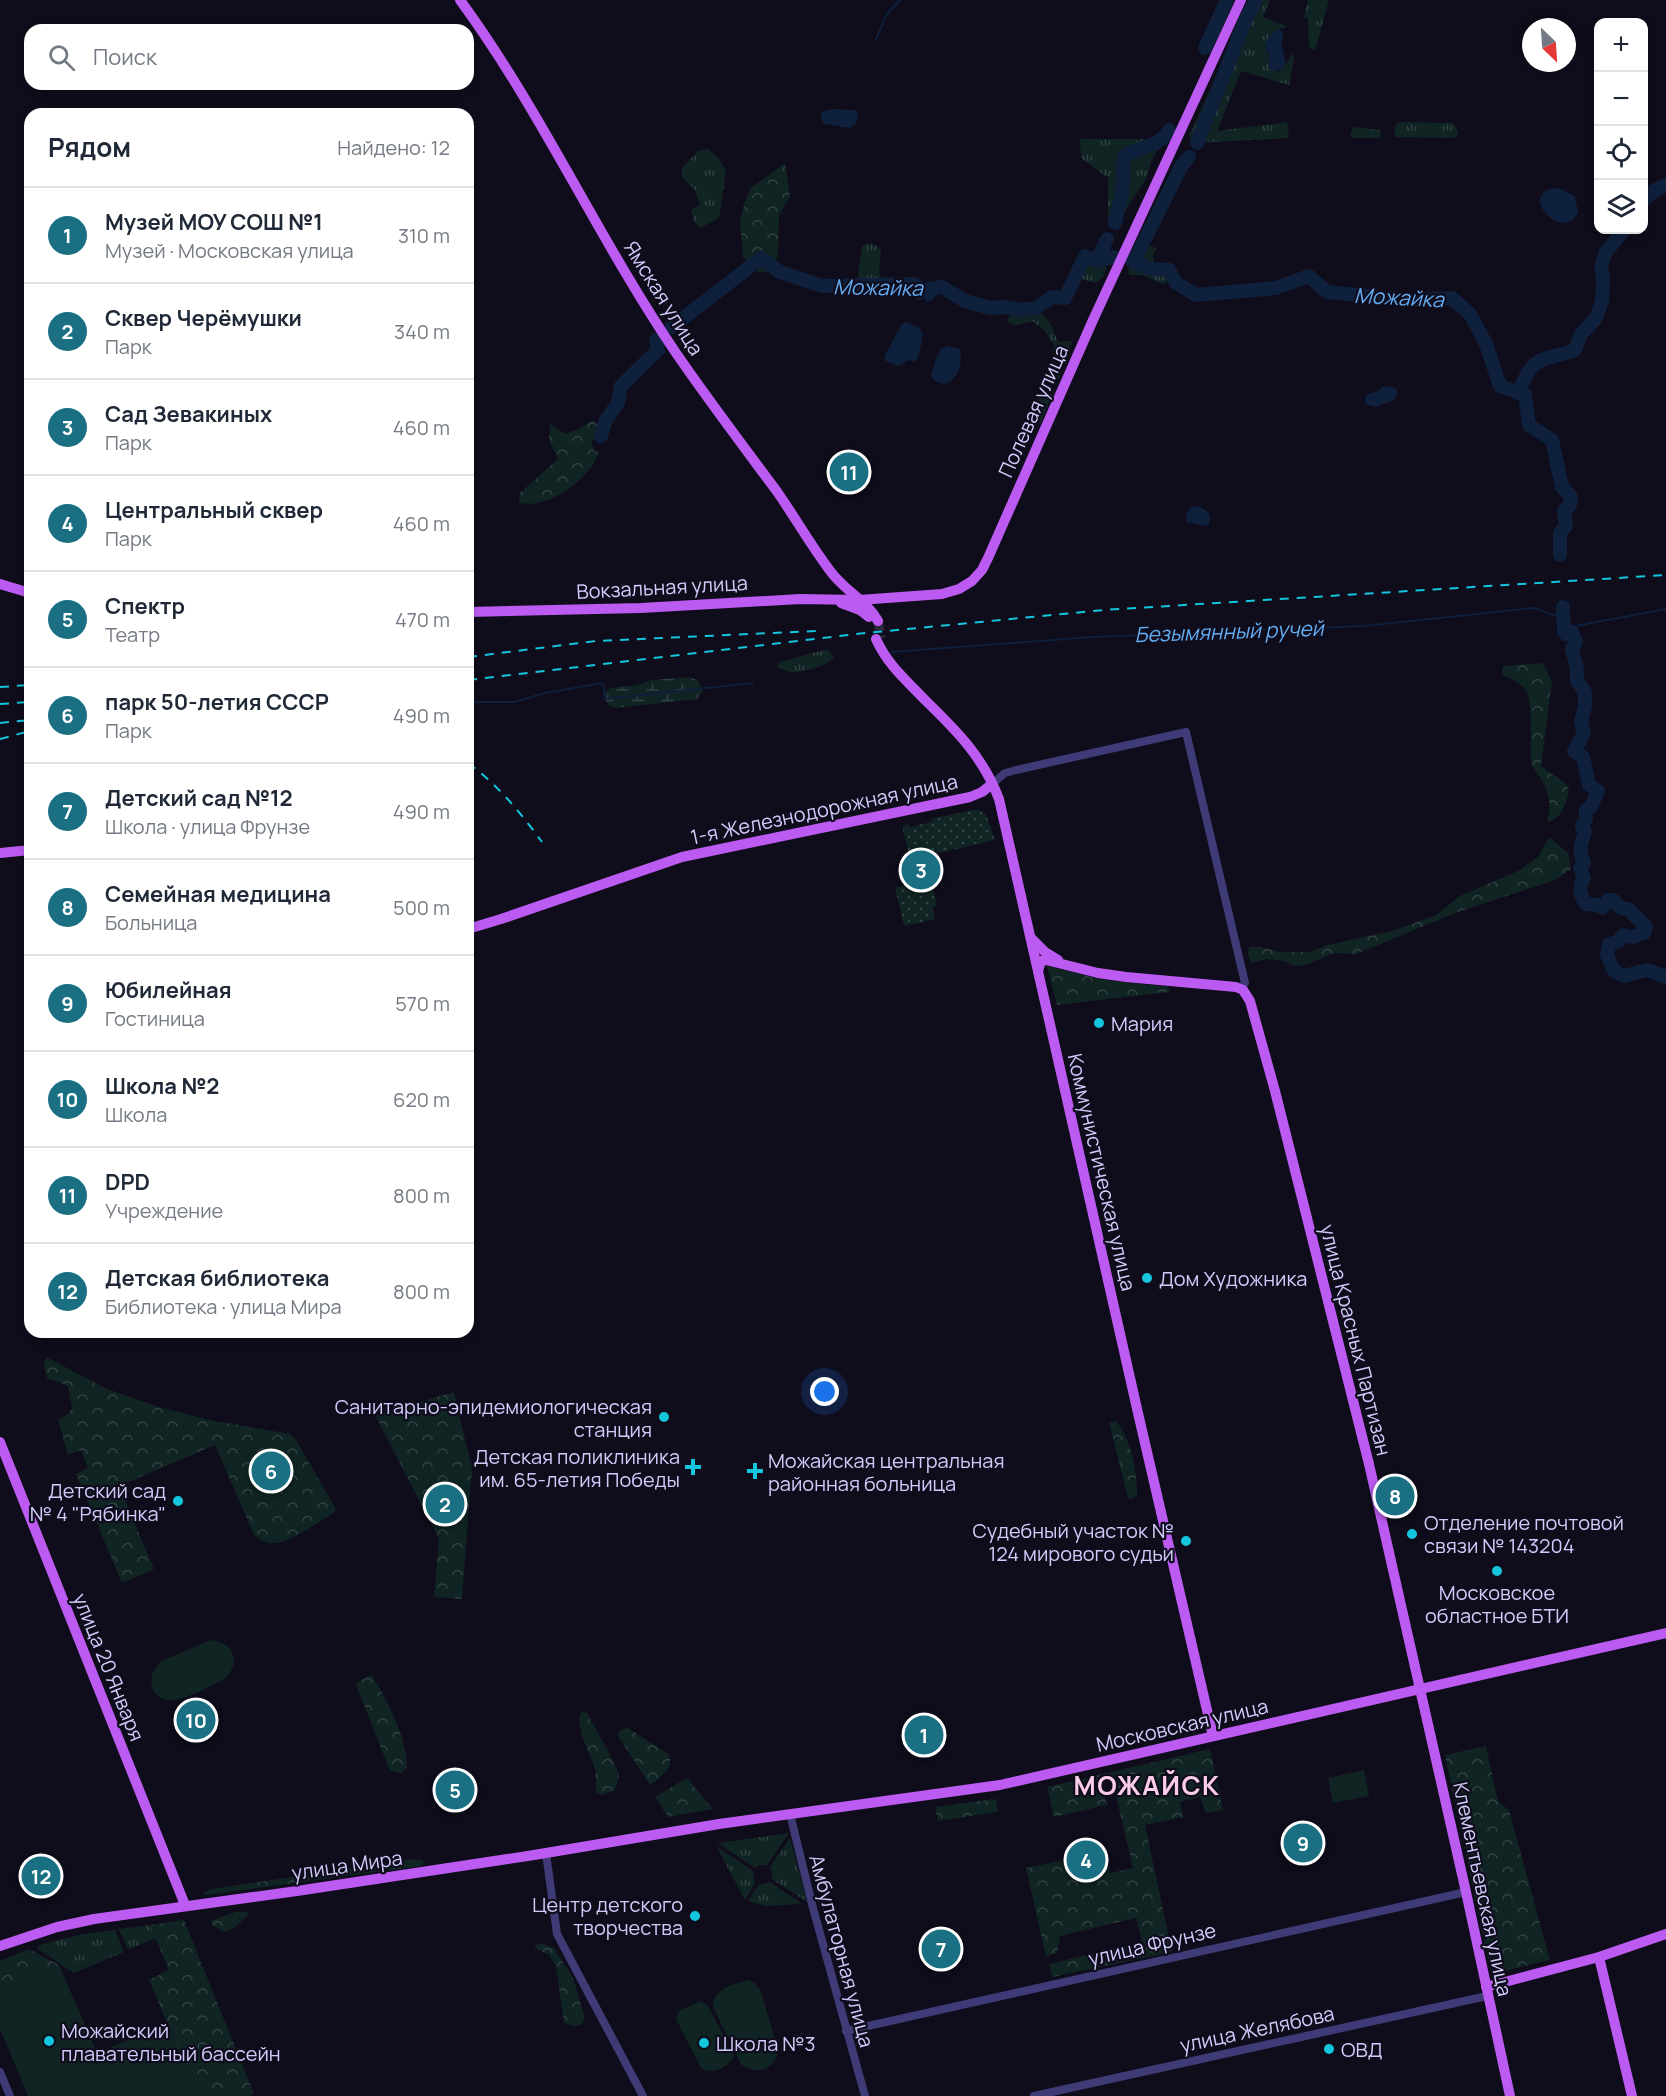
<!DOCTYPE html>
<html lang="ru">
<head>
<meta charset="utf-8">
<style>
	:root { --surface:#fff; --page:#f2f2f3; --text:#1f2937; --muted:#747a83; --line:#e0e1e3; --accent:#1a7082 }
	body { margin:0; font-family:Manrope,sans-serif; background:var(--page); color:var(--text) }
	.controls { position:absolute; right:18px; top:18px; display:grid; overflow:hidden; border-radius:12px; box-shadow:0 3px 9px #0003 }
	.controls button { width:54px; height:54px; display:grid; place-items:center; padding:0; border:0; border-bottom:2px solid var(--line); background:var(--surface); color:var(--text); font:30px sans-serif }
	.compass { position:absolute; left:1522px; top:18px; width:54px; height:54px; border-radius:50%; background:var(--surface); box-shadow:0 3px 9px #0003; rotate:155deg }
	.you { position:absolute; left:825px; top:1392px; width:21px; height:21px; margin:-15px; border:4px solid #fff; border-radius:50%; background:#1a73e8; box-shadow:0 0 0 9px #1a73e833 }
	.badge { display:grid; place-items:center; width:39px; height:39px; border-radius:50%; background:var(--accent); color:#fff; font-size:20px; font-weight:700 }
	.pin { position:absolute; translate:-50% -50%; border:3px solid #fff; box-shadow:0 2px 6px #0006 }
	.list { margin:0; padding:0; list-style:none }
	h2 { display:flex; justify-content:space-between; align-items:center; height:78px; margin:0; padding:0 24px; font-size:26px }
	h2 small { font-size:20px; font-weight:400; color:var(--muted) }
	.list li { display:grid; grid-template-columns:39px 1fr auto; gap:18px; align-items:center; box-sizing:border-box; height:96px; padding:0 24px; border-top:2px solid var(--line) }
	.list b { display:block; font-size:22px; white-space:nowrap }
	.list p { margin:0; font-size:20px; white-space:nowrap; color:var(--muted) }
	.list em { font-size:20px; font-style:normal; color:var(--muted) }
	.icon { flex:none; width:33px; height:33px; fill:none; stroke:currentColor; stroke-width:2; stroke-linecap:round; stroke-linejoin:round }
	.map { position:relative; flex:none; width:1666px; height:2096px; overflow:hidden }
	.search { position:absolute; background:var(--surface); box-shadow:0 3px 9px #0003; left:24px; top:24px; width:450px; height:66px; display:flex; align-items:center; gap:15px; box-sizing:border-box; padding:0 21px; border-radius:18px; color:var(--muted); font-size:22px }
	.panel { position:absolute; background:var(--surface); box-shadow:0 3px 9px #0003; left:24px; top:108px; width:450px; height:1230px; border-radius:18px }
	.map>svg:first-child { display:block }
	.grass { fill:url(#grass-tufts) }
	.forest { fill:url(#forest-crowns) }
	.wetland { fill:url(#wetland-marsh) }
	.garden { fill:url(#garden-dots) }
	.pitch { fill:#102424 }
	.water { fill:#0f203c }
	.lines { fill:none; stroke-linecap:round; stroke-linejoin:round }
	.stream { stroke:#0f203c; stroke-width:2 }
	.river { stroke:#0f203c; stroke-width:14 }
	.major-tunnel { stroke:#2c293d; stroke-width:10; stroke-dasharray:10 5; stroke-linecap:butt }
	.minor { stroke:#3f3b76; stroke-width:8 }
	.major { stroke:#bc5bf1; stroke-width:10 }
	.rail { stroke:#13c6de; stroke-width:2; stroke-dasharray:9 8; stroke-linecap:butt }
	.poi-dot { fill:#13c6de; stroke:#0f0c1b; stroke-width:2 }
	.labels { text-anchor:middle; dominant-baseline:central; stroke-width:4.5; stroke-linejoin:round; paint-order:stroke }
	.street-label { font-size:20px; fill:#d1cbfb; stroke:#0f0c1b }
	.poi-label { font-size:20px; fill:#d1cbfb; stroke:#0f0c1b; text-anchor:start }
	.water-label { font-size:21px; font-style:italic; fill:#62acf2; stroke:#0f0c1b }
	.district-label { font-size:26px; font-weight:bold; letter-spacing:1.5px; fill:#fbcde9; stroke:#0f0c1b }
</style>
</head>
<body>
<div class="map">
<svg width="1666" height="2096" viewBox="0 0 1666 2096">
	<defs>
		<pattern id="grass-tufts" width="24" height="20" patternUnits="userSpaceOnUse" patternTransform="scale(1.5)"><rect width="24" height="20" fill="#102424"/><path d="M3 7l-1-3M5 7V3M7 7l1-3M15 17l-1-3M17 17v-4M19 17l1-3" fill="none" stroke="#324245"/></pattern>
		<pattern id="forest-crowns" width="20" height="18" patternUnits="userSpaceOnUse" patternTransform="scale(1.5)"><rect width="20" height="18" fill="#102424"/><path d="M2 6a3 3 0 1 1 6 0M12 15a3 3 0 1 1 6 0" fill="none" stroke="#324245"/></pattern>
		<pattern id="wetland-marsh" width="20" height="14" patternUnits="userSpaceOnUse" patternTransform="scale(1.5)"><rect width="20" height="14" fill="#102424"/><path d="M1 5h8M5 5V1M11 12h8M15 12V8" fill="none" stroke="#324245"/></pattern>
		<pattern id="garden-dots" width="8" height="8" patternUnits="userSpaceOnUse" patternTransform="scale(1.5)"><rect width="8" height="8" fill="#102424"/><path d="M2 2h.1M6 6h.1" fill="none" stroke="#324245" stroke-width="1.8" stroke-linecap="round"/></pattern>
	</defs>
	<rect width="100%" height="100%" fill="#0f0c1b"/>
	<g class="grass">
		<path d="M1251 0H1270L1263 17 1288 27 1280 29 1265 47 1276 72 1283 69 1293 53 1294 60 1289 85 1241 71 1217 131 1287 122 1289 138 1195 143 1189 136Z"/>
		<path d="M1308 0H1329L1315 51 1309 47 1308 19 1304 17Z"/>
		<path d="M1404 122 1453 123 1458 132 1457 137 1452 138 1396 137 1394 130 1397 123Z"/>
		<path d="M1354 127 1379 130 1381 132 1380 138H1352L1350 133Z"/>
		<path d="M1080 139H1153L1160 145 1151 162 1147 177 1118 222 1111 223 1108 220V178L1081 158Z"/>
		<path d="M708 149 720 160 726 171 719 218 700 228 695 223 691 210 700 205 695 190 682 177V168L699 150Z"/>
		<path d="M867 243 876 245 881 250 879 274 894 292 890 295 881 296 875 289 859 283 858 273 862 247Z"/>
		<path d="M1146 245 1156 248 1153 255 1154 262 1171 280 1163 284 1142 275H1129L1128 269Z"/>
		<path d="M1103 260 1107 262 1104 276 1096 283 1082 279 1080 273 1087 263Z"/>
		<path d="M1014 304C1043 313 1048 313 1058 342L1072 341 1059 379 1049 376 1054 345 1044 330 1032 321 1015 326 1007 322Z"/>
		<path d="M1047 392 1052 395 1041 423 1034 426 1039 393Z"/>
		<path d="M828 649 834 657C828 666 806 671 795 672 789 673 782 669 777 667L779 662Z"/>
		<path d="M789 1833 767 1865H759L755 1868 718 1843Z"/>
		<path d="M790 1838 807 1902 772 1879V1871L770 1867Z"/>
		<path d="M716 1846 753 1871 755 1883 745 1900Z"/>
		<path d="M770 1882 802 1904 766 1906 748 1901 758 1885Z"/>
		<path d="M150 1925 156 1938 128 1950 119 1929Z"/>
		<path d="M115 1930 124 1952 74 1973 38 1949 39 1945 83 1934Z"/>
	</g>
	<g class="forest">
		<path d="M785 163 790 196 779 216 778 256 769 272H758L743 257 740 222 745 201 751 188Z"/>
		<path d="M593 420 598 426 597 437 591 441 594 451 599 452C596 457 594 465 590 469 574 489 544 508 519 503L520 493 558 459 549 440 550 424 565 434 579 429Z"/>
		<path d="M1543 663 1552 682 1541 766 1567 785 1569 791C1566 804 1561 820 1547 822 1552 805 1549 792 1540 777 1536 772 1532 767 1531 760 1530 745 1533 701 1526 690 1520 682 1510 678 1502 675L1503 666Z"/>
		<path d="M1549 837 1568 853 1571 869 1555 880 1458 912 1356 954 1333 953 1306 965 1295 966 1284 961 1267 959 1251 963 1248 954 1249 947H1260L1280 952H1310L1327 945 1392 931 1436 915 1460 896 1518 871 1538 857Z"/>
		<path d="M1047 966 1104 980 1169 987V992L1057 1005Z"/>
		<path d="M46 1357 107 1389 156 1406 209 1420 290 1434 296 1440 336 1509 334 1513C318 1522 285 1547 267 1543 262 1541 258 1538 254 1535L215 1445 119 1486 154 1569 122 1583 76 1474 88 1468 81 1450 68 1455 58 1419 66 1416 72 1409 68 1386 47 1378 44 1366Z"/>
		<path d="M454 1392 472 1469 462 1599 434 1597 439 1539 375 1415Z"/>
		<path d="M1116 1421C1132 1442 1137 1470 1137 1496L1131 1499 1128 1498 1109 1422Z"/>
		<path d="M372 1675C388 1703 406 1735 407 1768L401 1773 390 1771 356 1685 360 1680Z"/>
		<path d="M586 1711 614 1762 619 1776 615 1790 602 1795 596 1793C595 1785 597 1778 595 1769 590 1752 576 1731 580 1713Z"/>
		<path d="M628 1728 668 1754C676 1767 659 1778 650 1785L618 1736V1733L622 1729Z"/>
		<path d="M1486 1746 1497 1797 1500 1803 1509 1810 1550 1960 1500 1972 1490 1969 1445 1755Z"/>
		<path d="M1210 1749 1223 1810 1206 1813 1200 1797 1180 1802 1183 1817 1145 1825 1172 1952 1052 1977 1049 1964 1142 1942 1136 1918 1060 1936 1057 1953 1046 1956 1026 1868 1105 1852 1110 1873 1133 1868 1112 1779 1101 1782 1107 1805 1054 1817 1047 1787Z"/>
		<path d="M687 1778 713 1809 668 1817 655 1797Z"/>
		<path d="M996 1799 998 1812 938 1821 935 1807Z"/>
		<path d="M414 1859 422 1860 424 1862 421 1866 205 1895 202 1893 212 1889Z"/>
		<path d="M235 1912H247L249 1914 234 1928 224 1932 213 1926 211 1921Z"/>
		<path d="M184 1920 254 2094 249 2096H198L149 1980 169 1970 150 1925Z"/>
		<path d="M539 1943 555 1948C559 1960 568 1966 572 1977 578 1990 580 2004 585 2018L581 2025 574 2026 564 2023 556 1966 549 1955 535 1948V1946Z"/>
		<path d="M29 1949 59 1965 0 1992V1961Z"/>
	</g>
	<path class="wetland" d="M691 677 698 681 703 691 697 699 616 708 609 706 605 699V692L611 688 637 685 652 680Z"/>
	<path class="garden" d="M977 809 986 814 995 840 926 856 937 906 932 907 935 919 904 926 895 888 916 883 902 826 908 824 909 827 932 822 931 819Z"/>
	<g class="pitch">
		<path d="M211 1640C235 1642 242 1666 223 1680 209 1686 188 1699 174 1700 149 1703 144 1674 162 1661Z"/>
		<path d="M1364 1770 1369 1796 1333 1803 1328 1778Z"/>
		<path d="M59 1965 97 2053 167 2023 198 2096H28L0 2029V1992Z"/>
		<path d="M748 1980 755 1983 761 1991 778 2050C778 2068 755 2077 741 2064L713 2007C713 1989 733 1984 748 1980Z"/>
		<path d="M701 2001 708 2006 734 2056C729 2067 712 2076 701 2068L676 2019 679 2011Z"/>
	</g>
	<g class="water">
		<path d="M1278 29 1283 32 1282 47 1286 64 1282 69 1272 72C1266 65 1270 61 1269 53 1268 52 1266 51 1266 49 1263 41 1272 33 1278 29Z"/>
		<path d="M831 109 856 110 858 116 856 124 850 128 824 124 821 118V112Z"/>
		<path d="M1553 188 1560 189 1575 196 1578 212C1564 244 1518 196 1553 188Z"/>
		<path d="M930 283 936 287 937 291 934 299 927 302 925 299 917 300 912 288 914 284Z"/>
		<path d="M905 322 919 327 923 334 920 351 917 359 914 362 909 360 898 366 886 361 884 357 902 324Z"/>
		<path d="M948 346 959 349C967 368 947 398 931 376L937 356 941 349Z"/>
		<path d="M1384 386 1396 388 1398 393C1395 403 1385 402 1377 407L1368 405 1365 401 1366 395 1378 391Z"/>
		<path d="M1193 506C1205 507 1212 512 1209 525L1205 526 1186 522V514Z"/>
	</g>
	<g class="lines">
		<g class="stream">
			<path d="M876 39 887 14 900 0"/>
			<path d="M1565 628 1666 609"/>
			<path d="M891 652 1093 637 1364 626 1533 608C1544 610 1553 618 1564 616"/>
			<path d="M468 702H514L545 693 602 683 604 686 605 699 753 683"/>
		</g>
		<g class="river">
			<path d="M1205 48 1227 0"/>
			<path d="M1197 143 1245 21 1256 0"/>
			<path d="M1644 200 1655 190 1666 185"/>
			<path d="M1115 223 1122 194 1124 156C1138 147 1161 147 1169 130"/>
			<path d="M1097 260 1107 239"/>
			<path d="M1132 261 1152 269 1169 270 1176 283 1196 295 1276 288 1309 276 1327 292 1410 300 1452 298 1470 314 1486 344 1500 386 1525 395 1529 425 1552 440 1562 487 1571 497 1570 505 1564 511 1566 526 1560 533V555"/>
			<path d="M1134 261 1182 165 1189 157"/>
			<path d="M672 327 761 258 780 272 822 286 914 284 923 290 942 287 965 301 990 308 1004 307 1022 310 1036 308 1052 297 1065 298 1085 256 1096 261 1114 257"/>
			<path d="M1518 393C1535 352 1539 363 1575 350L1581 334 1596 318 1602 301 1603 279 1601 266 1606 252 1624 230"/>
			<path d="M601 436 605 422 618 403 621 386 658 350 656 340 659 338"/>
			<path d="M1563 607 1564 632 1566 634 1572 632 1576 641 1572 649 1577 669V681L1585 692V706L1581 722 1584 733 1574 751 1583 757 1589 785 1598 791 1591 807 1586 810V819L1582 826 1585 832C1581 843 1578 851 1584 863L1580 868 1584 878C1578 886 1580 896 1586 904L1598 905 1602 908 1608 900H1613L1621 908 1628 909 1646 927 1644 933 1633 937 1623 935 1618 942 1609 944 1607 955 1614 971 1624 976 1647 970 1666 977"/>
		</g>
		<path class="major-tunnel" d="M878 621 881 638"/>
		<g class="minor">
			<path d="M992 784 1005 773 1016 770 1186 732 1245 983 1240 989"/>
			<path d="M790 1814 813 1908 865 2096"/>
			<path d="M546 1853 557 1934 643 2096"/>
			<path d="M846 2031 1466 1892"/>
			<path d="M0 2072 10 2096"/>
			<path d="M1034 2096 1487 1996"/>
		</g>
		<g class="major">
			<path d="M460 0C542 112 598 238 676 353 709 401 744 447 778 493 796 519 812 547 831 572 845 591 867 601 878 621"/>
			<path d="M0 584 30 593"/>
			<path d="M841 603 860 610 869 617"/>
			<path d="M468 612 641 608 800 599 859 600 942 594 959 589 972 581 982 570 988 558 1093 320 1241 0"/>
			<path d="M876 639C887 664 906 680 925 700 957 731 983 757 999 799L1138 1413 1213 1736"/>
			<path d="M0 853 30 850"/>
			<path d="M468 929 501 919 682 857 970 797 982 792 992 784"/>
			<path d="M1031 938 1045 952 1058 960"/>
			<path d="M1038 971 1041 961 1046 960 1098 973 1126 977 1236 987 1243 990 1250 1001 1275 1091 1369 1464 1466 1892 1510 2096"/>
			<path d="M0 1442 185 1905"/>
			<path d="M0 1946 57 1927 94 1919 297 1891 534 1855 719 1824 1000 1785 1666 1633"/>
			<path d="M1599 1957 1632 2096"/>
			<path d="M1486 1987 1599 1957 1666 1934"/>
		</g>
		<g class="rail">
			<path d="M468 657 596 641 816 631"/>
			<path d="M468 680 856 634 1104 610 1666 575"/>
			<path d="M0 687 30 685"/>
			<path d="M0 704 30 702"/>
			<path d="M0 723 30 720"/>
			<path d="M0 739 30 731"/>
			<path d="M468 763C498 785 520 812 542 842"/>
		</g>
	</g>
	<g class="poi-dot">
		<circle cx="1099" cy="1023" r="6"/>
		<circle cx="1147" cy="1278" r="6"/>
		<circle cx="664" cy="1417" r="6"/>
		<path d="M690 1458h6v6h6v6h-6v6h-6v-6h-6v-6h6z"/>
		<path d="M752 1462h6v6h6v6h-6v6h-6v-6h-6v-6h6z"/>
		<circle cx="178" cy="1501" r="6"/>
		<circle cx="1412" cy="1534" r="6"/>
		<circle cx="1186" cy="1541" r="6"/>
		<circle cx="1497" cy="1571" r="6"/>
		<circle cx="695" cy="1916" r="6"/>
		<circle cx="49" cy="2041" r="6"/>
		<circle cx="704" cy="2043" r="6"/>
		<circle cx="1329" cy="2049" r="6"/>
	</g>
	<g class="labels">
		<g class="street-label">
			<text transform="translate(664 298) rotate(58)">Ямская улица</text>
			<text transform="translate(1033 411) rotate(-66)">Полевая улица</text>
			<text transform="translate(662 587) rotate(-3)">Вокзальная улица</text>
			<text transform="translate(824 809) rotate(-12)">1-я Железнодорожная улица</text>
			<text transform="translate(1102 1172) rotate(77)">Коммунистическая улица</text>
			<text transform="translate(1356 1340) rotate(76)">улица Красных Партизан</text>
			<text transform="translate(109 1667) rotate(68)">улица 20 Января</text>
			<text transform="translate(1182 1725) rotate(-13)">Московская улица</text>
			<text transform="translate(347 1865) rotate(-8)">улица Мира</text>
			<text transform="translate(1483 1889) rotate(78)">Клементьевская улица</text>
			<text transform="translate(1152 1944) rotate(-13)">улица Фрунзе</text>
			<text transform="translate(842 1951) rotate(75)">Амбулаторная улица</text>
			<text transform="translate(1257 2029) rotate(-12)">улица Желябова</text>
		</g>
		<g class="poi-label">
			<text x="1111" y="1023">Мария</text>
			<text x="1159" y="1278">Дом Художника</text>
			<text x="652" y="1406" text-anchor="end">Санитарно-эпидемиологическая<tspan x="652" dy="23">станция</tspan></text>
			<text x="680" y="1456" text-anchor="end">Детская поликлиника<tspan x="680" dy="23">им. 65-летия Победы</tspan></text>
			<text x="768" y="1460">Можайская центральная<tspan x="768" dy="23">районная больница</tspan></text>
			<text x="166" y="1490" text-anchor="end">Детский сад<tspan x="166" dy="23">№ 4 "Рябинка"</tspan></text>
			<text x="1424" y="1522">Отделение почтовой<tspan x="1424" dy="23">связи № 143204</tspan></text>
			<text x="1174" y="1530" text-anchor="end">Судебный участок №<tspan x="1174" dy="23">124 мирового судьи</tspan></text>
			<text x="1497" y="1592" text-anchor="middle">Московское<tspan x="1497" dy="23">областное БТИ</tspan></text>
			<text x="683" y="1904" text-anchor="end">Центр детского<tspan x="683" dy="23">творчества</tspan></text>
			<text x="61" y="2030">Можайский<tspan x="61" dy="23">плавательный бассейн</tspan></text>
			<text x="716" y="2043">Школа №3</text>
			<text x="1341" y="2049">ОВД</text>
		</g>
		<g class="water-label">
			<text transform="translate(878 287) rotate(1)">Можайка</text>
			<text transform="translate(1399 297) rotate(3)">Можайка</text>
			<text transform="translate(1229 631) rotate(-2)">Безымянный ручей</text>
		</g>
		<g class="district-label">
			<text x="1147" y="1785">МОЖАЙСК</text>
		</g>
	</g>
</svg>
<div class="controls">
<button>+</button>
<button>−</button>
<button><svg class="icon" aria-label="locate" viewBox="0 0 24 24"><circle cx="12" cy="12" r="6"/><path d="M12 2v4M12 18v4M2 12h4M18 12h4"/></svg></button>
<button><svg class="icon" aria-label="layers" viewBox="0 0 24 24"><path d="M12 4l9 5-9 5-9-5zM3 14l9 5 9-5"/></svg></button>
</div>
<svg class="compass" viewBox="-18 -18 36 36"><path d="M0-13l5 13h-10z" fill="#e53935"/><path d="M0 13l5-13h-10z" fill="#747a83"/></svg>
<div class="you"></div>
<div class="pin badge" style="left:924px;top:1735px">1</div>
<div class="pin badge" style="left:445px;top:1504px">2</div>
<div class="pin badge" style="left:921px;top:870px">3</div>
<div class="pin badge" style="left:1086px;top:1860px">4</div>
<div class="pin badge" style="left:455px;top:1790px">5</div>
<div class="pin badge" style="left:271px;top:1471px">6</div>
<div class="pin badge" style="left:941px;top:1949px">7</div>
<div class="pin badge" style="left:1395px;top:1496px">8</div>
<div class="pin badge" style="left:1303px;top:1843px">9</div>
<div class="pin badge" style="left:196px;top:1720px">10</div>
<div class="pin badge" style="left:849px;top:472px">11</div>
<div class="pin badge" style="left:41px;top:1876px">12</div>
<div class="search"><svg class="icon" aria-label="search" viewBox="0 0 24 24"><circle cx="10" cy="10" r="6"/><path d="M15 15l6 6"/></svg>Поиск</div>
<section class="panel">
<h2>Рядом<small>Найдено: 12</small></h2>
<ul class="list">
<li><span class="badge">1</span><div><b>Музей МОУ СОШ №1</b><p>Музей · Московская улица</p></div><em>310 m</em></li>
<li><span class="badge">2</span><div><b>Сквер Черёмушки</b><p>Парк</p></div><em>340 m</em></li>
<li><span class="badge">3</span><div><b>Сад Зевакиных</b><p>Парк</p></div><em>460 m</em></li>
<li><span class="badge">4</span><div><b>Центральный сквер</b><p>Парк</p></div><em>460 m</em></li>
<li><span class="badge">5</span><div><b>Спектр</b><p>Театр</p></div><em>470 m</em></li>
<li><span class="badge">6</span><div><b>парк 50-летия СССР</b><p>Парк</p></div><em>490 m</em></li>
<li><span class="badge">7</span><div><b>Детский сад №12</b><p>Школа · улица Фрунзе</p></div><em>490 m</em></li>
<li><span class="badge">8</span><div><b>Семейная медицина</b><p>Больница</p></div><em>500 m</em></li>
<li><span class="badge">9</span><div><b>Юбилейная</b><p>Гостиница</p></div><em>570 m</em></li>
<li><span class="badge">10</span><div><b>Школа №2</b><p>Школа</p></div><em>620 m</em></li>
<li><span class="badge">11</span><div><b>DPD</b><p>Учреждение</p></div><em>800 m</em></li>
<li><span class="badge">12</span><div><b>Детская библиотека</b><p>Библиотека · улица Мира</p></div><em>800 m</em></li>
</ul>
</section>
</div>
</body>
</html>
